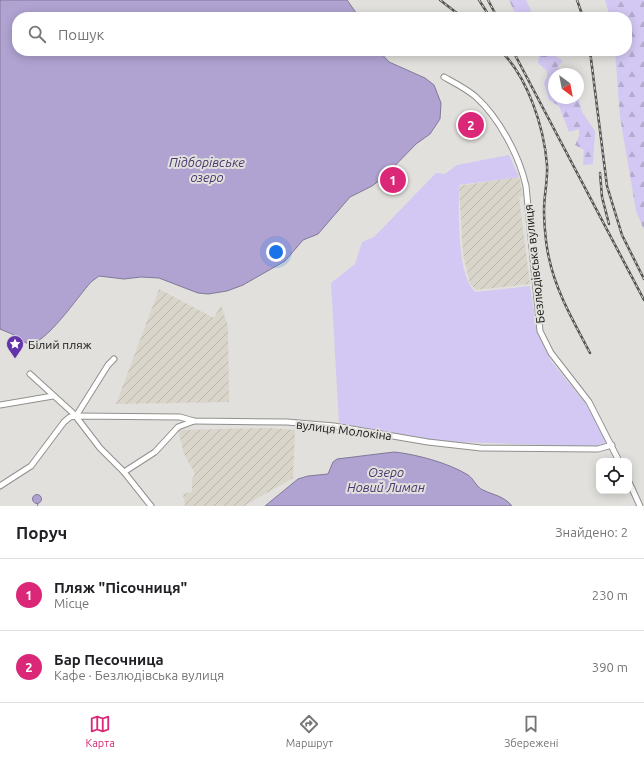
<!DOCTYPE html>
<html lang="uk">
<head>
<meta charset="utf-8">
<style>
	:root { --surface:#fff; --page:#f6f6f6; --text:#202124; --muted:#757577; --line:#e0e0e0; --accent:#db2777 }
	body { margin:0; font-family:Ubuntu,sans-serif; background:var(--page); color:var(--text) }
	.controls { position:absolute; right:12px; bottom:12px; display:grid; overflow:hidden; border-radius:8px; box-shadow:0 2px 10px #0003 }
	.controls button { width:36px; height:36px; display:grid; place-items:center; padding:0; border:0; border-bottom:1px solid var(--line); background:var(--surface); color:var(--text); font:20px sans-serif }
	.compass { position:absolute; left:548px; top:68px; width:36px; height:36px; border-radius:50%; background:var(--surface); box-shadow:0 2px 10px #0003; rotate:148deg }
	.you { position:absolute; left:276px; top:252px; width:14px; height:14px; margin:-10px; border:3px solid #fff; border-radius:50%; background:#1a73e8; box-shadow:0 0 0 6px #1a73e833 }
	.badge { display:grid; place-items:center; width:26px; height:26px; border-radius:50%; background:var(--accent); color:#fff; font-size:13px; font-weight:700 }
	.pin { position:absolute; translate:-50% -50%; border:2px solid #fff; box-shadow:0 1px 4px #0006 }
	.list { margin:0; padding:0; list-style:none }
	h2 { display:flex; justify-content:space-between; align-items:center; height:52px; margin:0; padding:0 16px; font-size:17px }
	h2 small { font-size:13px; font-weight:400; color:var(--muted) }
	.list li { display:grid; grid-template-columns:26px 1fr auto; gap:12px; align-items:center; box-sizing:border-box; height:72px; padding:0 16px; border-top:1px solid var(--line) }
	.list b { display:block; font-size:15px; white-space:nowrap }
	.list p { margin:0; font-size:13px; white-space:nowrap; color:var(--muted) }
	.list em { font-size:13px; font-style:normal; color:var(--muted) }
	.icon { flex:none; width:22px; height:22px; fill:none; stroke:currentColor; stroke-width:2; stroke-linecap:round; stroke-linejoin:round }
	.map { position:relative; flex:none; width:644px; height:506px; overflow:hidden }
	.search { position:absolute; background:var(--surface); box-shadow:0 2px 10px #0003; left:12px; right:12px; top:12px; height:44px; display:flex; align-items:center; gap:10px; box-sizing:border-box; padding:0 14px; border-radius:16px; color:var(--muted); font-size:15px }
	.sheet { height:196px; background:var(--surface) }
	nav { display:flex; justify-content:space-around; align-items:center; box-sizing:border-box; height:56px; border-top:1px solid var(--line); background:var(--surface); font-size:11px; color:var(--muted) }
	nav a { display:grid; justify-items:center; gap:2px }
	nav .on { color:var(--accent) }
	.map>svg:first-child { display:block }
	.industrial { fill:url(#industrial-furrows) }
	.green { fill:#d3c8f3 }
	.forest { fill:url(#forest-firs) }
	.water { fill:#b0a3d2; stroke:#817898 }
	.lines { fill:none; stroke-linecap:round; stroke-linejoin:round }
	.stream { stroke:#817898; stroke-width:1 }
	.street-casing { stroke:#91908d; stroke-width:7 }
	.street { stroke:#fff; stroke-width:5 }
	.rail-casing { stroke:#535350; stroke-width:2.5 }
	.rail { stroke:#e1e0dc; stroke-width:1; stroke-dasharray:3; stroke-linecap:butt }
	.labels { text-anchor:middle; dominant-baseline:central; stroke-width:4; stroke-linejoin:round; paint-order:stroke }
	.street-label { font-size:12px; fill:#131311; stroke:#e1e0dc }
	.poi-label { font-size:12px; fill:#131311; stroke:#e1e0dc; text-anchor:start }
	.water-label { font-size:13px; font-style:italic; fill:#4a3670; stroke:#e1e0dc }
</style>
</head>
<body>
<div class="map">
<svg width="644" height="506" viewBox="0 0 644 506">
	<defs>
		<pattern id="industrial-furrows" width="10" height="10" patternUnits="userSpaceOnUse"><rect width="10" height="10" fill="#d9d5ca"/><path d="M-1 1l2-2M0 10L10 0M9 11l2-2" fill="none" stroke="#b9b6ac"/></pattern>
		<pattern id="forest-firs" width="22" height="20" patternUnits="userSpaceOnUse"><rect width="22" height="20" fill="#d3c8f3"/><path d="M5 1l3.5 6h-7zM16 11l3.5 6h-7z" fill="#b4abcf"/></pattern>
	</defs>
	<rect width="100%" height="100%" fill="#e1e0dc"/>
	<g class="industrial">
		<path d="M519 177 523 196 519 197 530 284 476 290 470 284 463 254 459 186Z"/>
		<path d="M159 289 214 318 221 305 228 326 229 402 116 404Z"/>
		<path d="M268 428 295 430 293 478 244 506H185L183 494 192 492V479L195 474 184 454 178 430Z"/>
	</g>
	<path class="green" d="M509 155 519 177 459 185C459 212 456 273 475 292L530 286 537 331 551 361 585 403 608 443 598 447 432 441 339 423 331 283 355 264 362 242 374 237 436 173 445 174 457 165Z"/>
	<g class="forest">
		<path d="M509 0H526L534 17H517Z"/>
		<path d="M605 0H644V230L636 211 620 117 615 51H627V17H610Z"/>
		<path d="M526 51H549L563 61 557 67 564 74H554V98H578V96L582 112 595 131 593 164 583 165 584 150 575 145 579 136V129L569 132 559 106 549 100 544 83 547 77V71L538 63 539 54 529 56Z"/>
	</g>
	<g class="water">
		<path d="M0 0H347L359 17H17V51H379L389 62 425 78 434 85 441 103 440 119 430 134 416 144 384 177 372 186 350 197 318 234 303 240 285 261 243 285 227 291 208 294 198 293 159 278 141 277 124 279 99 276 91 282C79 295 45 346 28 344L12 334 0 329Z"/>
		<path d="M394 452C415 454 449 463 468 475 474 479 476 487 483 490 493 495 504 496 512 506H265L298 479 308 476 328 474 333 462 337 459Z"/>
		<circle cx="37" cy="499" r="4.5"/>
	</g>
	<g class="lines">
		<path class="stream" d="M37 506 38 504"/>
		<defs>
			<g id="street">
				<path d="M444 77C455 83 467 89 476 97 499 118 519 155 526 186L540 331 551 353 589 402 619 461"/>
				<path d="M30 374 74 414 100 448 124 472 151 506"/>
				<path d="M0 405 53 396"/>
				<path d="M76 416 108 365 114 359"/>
				<path d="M124 472 155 452 178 427 194 421"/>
				<path d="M629 482 640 506"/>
				<path d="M0 486 31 466 64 422 70 417 76 416 180 417 194 421 287 422 334 426 428 442 481 448 598 449 612 445"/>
			</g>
		</defs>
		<use href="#street" class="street-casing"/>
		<use href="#street" class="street"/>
		<defs>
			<g id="rail">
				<path d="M440 0 462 17"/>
				<path d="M479 0 490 17"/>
				<path d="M488 0 497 17"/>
				<path d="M577 0 583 17"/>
				<path d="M501 51C528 78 544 127 547 165 548 180 544 195 544 210 544 223 546 246 549 258 556 292 574 322 590 353"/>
				<path d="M513 51 644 300"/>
				<path d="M590 51 607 186 622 235 644 279"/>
				<path d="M600 173 602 197 609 224"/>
			</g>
		</defs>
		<use href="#rail" class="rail-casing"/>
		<use href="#rail" class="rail"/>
	</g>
	<defs>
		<symbol id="sight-pin" viewBox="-11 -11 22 30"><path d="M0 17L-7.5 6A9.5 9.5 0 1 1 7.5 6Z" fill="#6333aa" stroke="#e1e0dc"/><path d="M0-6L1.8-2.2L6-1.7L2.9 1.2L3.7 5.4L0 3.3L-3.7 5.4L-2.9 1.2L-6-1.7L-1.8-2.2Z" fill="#fff"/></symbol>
	</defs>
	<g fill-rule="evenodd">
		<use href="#sight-pin" x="5" y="334" width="20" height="27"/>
	</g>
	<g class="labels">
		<g class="street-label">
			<text transform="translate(534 264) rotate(-96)">Безлюдівська вулиця</text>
			<text transform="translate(344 430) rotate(7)">вулиця Молокіна</text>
		</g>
		<g class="poi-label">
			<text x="28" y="344">Білий пляж</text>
		</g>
		<g class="water-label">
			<text x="207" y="162">Підборівське<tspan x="207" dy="15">озеро</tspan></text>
			<text x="386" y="472">Озеро<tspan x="386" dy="15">Новий Лиман</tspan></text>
		</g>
	</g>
</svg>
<div class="controls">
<button><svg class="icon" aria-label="locate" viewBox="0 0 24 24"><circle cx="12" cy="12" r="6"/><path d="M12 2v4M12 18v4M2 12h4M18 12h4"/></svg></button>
</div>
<svg class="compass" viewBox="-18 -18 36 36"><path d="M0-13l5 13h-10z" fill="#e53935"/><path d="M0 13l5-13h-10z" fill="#757577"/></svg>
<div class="you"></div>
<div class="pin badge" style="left:393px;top:180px">1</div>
<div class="pin badge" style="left:471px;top:125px">2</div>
<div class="search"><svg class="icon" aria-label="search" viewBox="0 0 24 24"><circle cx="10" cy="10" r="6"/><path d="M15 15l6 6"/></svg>Пошук</div>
</div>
<section class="sheet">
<h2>Поруч<small>Знайдено: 2</small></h2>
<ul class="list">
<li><span class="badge">1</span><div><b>Пляж &quot;Пісочниця&quot;</b><p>Місце</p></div><em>230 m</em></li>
<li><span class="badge">2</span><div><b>Бар Песочница</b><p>Кафе · Безлюдівська вулиця</p></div><em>390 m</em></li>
</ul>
</section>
<nav>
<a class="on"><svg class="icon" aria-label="map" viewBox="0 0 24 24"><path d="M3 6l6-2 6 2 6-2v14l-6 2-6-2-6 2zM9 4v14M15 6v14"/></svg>Карта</a>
<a><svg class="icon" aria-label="directions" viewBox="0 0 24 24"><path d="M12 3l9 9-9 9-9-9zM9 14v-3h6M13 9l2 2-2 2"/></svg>Маршрут</a>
<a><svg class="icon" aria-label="saved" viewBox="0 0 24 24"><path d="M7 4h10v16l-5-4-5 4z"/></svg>Збережені</a>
</nav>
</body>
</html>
